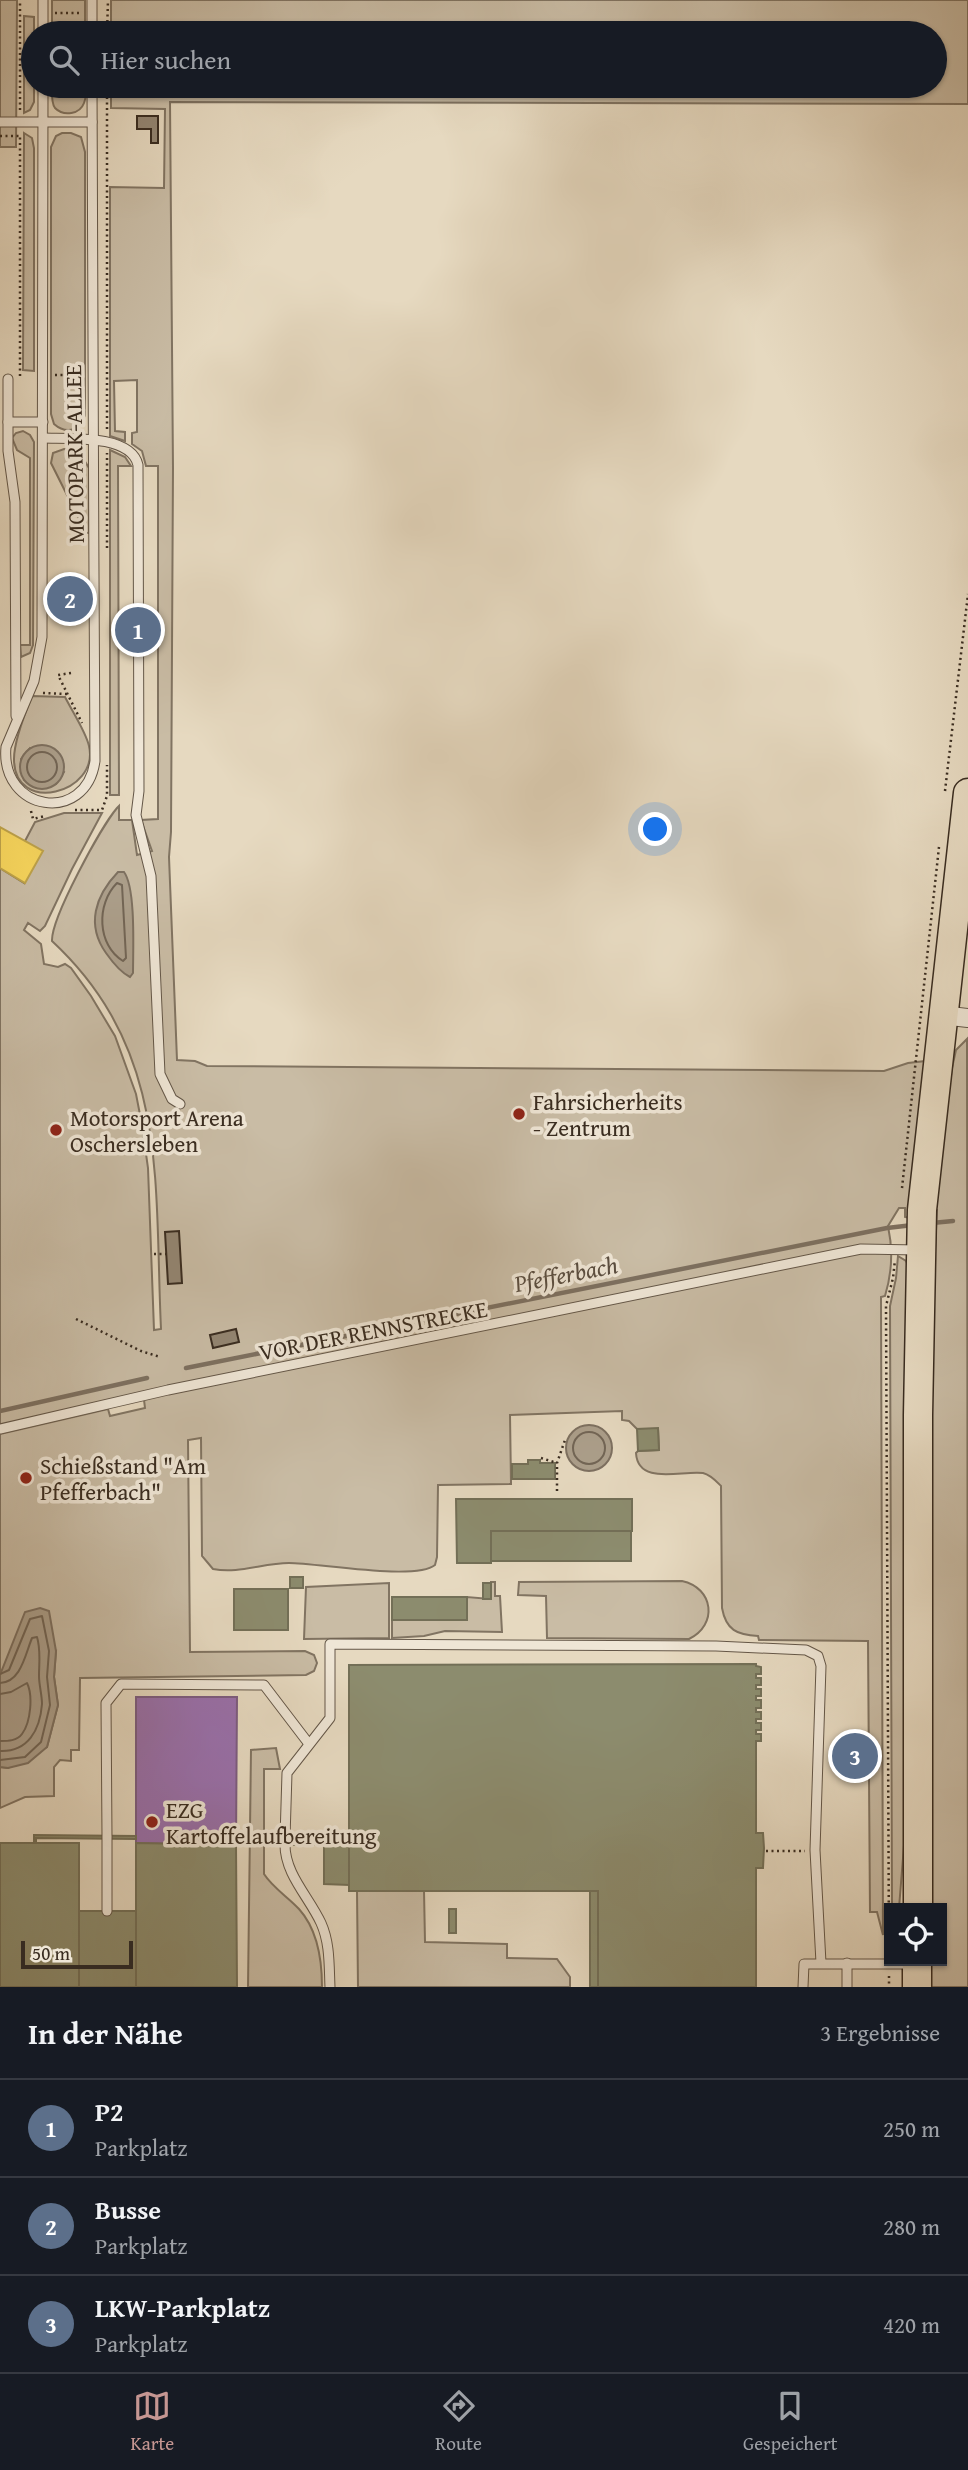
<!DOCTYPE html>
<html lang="de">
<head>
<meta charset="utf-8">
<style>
	:root { --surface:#171b24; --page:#20242c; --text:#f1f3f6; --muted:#9ea1a6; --line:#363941; --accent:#c59692 }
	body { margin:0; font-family:"Gentium Book Plus",serif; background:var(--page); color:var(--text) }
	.controls { position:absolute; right:21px; bottom:21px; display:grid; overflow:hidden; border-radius:0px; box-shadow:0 2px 5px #0004 }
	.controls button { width:63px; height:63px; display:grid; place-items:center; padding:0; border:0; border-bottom:2px solid var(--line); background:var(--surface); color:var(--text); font:35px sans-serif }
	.scale { position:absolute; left:21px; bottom:18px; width:112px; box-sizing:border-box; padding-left:7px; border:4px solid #392c20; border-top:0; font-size:19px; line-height:24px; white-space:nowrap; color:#392c20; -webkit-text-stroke:5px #efe6d6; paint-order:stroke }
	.you { position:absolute; left:656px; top:830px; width:24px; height:24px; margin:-18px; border:5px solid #fff; border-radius:50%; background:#1a73e8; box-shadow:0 0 0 10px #1a73e833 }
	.badge { display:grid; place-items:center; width:46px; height:46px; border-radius:50%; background:var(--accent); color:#fff; font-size:23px; font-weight:700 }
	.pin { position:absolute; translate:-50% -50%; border:4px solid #fff; box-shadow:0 2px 7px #0006 }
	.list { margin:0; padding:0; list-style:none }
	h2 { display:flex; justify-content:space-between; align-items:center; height:91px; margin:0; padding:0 28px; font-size:30px }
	h2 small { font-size:23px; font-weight:400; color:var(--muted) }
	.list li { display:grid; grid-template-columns:46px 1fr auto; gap:21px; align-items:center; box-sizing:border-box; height:98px; padding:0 28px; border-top:2px solid var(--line) }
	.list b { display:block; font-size:26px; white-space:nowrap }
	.list p { margin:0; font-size:23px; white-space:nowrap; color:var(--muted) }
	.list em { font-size:23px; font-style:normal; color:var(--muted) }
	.icon { flex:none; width:38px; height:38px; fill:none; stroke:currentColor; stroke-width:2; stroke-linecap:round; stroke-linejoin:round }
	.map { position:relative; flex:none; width:968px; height:1987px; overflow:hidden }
	.search { position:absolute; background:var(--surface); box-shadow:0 2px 5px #0004; left:21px; right:21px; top:21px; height:77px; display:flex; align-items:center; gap:18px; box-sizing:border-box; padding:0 24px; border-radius:38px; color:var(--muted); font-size:26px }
	.sheet { height:385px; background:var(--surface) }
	nav { display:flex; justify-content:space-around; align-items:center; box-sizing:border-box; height:98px; border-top:2px solid var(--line); background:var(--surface); font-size:19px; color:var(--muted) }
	nav a { display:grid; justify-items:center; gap:4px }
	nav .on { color:var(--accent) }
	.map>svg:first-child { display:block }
	.green { fill:#c9bca5; stroke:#817462; stroke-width:2; fill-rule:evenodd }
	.water { fill:#ab9e8a; stroke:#7d7060; stroke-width:2 }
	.homes { fill:#f6d55c; stroke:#bda24a; stroke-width:2 }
	.offices { fill:#9970ab; stroke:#7c5c81; stroke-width:2 }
	.industry { fill:#8c8c6e; stroke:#736f57; stroke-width:2 }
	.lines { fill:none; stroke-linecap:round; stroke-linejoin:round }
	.shore { stroke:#726555; stroke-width:2 }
	.stream { stroke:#7d7060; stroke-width:4.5 }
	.building { fill:#938673; stroke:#392c20; stroke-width:2 }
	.service-casing { stroke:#645748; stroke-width:11 }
	.minor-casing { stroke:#645748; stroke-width:20 }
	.primary-casing { stroke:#392c20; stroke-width:31 }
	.path { stroke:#392c20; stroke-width:2.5; stroke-dasharray:2 3.5; stroke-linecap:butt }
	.service { stroke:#efe6d6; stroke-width:9 }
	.minor { stroke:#efe6d6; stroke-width:18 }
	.primary { stroke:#e6d9c0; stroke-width:28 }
	.poi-dot { fill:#8f2418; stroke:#efe6d6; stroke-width:2.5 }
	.labels { text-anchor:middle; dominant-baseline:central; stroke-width:7; stroke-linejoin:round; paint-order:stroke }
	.street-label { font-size:23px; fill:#392c20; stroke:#efe6d6 }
	.poi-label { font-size:23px; fill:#392c20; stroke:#efe6d6; text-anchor:start }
	.water-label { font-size:24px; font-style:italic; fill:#5b4e40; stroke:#efe6d6 }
</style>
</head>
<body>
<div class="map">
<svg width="968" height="1987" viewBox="0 0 968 1987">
	<rect width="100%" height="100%" fill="#e6d9c0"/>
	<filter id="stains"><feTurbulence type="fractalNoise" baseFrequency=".00286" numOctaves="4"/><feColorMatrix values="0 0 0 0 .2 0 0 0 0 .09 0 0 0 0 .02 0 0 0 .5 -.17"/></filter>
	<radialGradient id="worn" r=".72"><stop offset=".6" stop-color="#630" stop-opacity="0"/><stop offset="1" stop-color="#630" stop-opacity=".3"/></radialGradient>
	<g class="green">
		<path d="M0 0H17L16 147H0Z"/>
		<rect x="52" y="0" width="33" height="33"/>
		<path d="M111 0H968V104L170 102 173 468 171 832 169 857 177 1060 195 1061 207 1066 884 1071 908 1063 926 1061 910 1218 905 1217V1208H899L888 1226C893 1249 892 1273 885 1296L881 1297 883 1935 877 1912H870L868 1641 759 1640 758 1636C737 1635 726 1630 722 1608L721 1486C716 1481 711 1475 703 1473 682 1470 638 1486 636 1453L638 1451 659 1450 658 1429H637L629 1421 622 1420V1411L510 1415 511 1484 438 1485 437 1557 435 1565C415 1581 318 1563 289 1563 263 1563 239 1574 213 1569L202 1556 201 1438 188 1440 190 1652 305 1651 314 1655 317 1663 314 1671 306 1675 80 1678 79 1750H71V1761L60 1760 54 1767V1796L25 1797 0 1808V1767L8 1768 47 1747 58 1705 54 1677 56 1651 0 1675V1434L108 1409 110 1416 145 1408 143 1392 0 1426V868L24 883 25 841 35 822 64 813H102L72 869 45 926 40 931 28 923 24 930 41 944 44 964 58 967 65 964 71 968 91 996 115 1036 136 1094 142 1125 148 1168 154 1330 161 1329C154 1182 170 1051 52 941 51 918 101 827 117 808L119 806V820H132L137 855 152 851 141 820 158 819V466H146L142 451 132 444V433L137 432V380L114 381 115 431 125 432V441L110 436V187L164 188 165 109 111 108V86H935V33H111Z"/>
		<path d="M24 16 34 17V102L30 110 24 113Z"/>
		<path d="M52 86H85C86 91 86 98 84 103 80 114 64 117 55 108 51 103 52 92 52 86Z"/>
		<path d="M24 133 32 138 34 148V371L23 370Z"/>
		<path d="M62 133H71L81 137 85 152V415L80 426C71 432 62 431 54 424L51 414V147L56 136Z"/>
		<path d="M23 431 30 435 34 442 33 645 30 653 21 657 20 645H30V458L17 450 12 438 16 433Z"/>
		<path d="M64 449 80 453 89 468V533H86L51 463 53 453Z"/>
		<path d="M110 450 125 457 131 466H118L119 795H110Z"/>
		<path d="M32 696 65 697C72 711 86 732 89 746 100 793 14 816 14 759 14 742 25 713 32 696ZM30 748 64 772 56 784 36 788 24 780 21 759Z"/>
		<path d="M967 1039 968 1987H930V1961H942V1908H930L927 1415 937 1210 932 1209 952 1068 956 1050Z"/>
		<path d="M898 1256 906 1261 909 1267 907 1808 899 1908H892L890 1306 896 1278Z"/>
		<path d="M682 1581C714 1588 718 1625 689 1639L547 1638 546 1596 518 1595 519 1582Z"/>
		<path d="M491 1582H495V1596H500L502 1632 445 1631 424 1636 392 1638V1620L467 1619V1597L490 1599Z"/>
		<path d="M389 1583V1638L304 1639 306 1587Z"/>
		<path d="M276 1748 280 1769H264V1874C273 1888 288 1897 299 1909 318 1930 322 1960 322 1987H248L251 1750Z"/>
		<path d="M357 1891H424L425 1942 507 1944V1958L557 1959 570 1977V1987H358Z"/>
	</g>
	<g class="water">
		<circle cx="42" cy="767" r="22"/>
		<path d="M118 872H124C136 888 133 951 133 973L130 977C120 972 113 963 106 953 86 925 95 896 118 872Z"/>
		<circle cx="589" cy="1448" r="23"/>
		<path d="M40 1608 49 1611 56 1651 54 1677 58 1705 47 1747 28 1763 8 1768 0 1767V1675L25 1612Z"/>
	</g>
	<path class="homes" d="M0 827 43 851 25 883 0 868Z"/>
	<path class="offices" d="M136 1697H237L236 1845 136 1843Z"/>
	<g class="industry">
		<path d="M658 1428 659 1450 638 1451 637 1429Z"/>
		<path d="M528 1460H540V1463H555V1479H512V1464H528Z"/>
		<path d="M456 1499H632V1531H491V1563H457Z"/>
		<rect x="491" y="1531" width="140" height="30"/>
		<rect x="290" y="1577" width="13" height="11"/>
		<rect x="483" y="1583" width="8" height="16"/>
		<rect x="234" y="1589" width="54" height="41"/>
		<rect x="392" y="1597" width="75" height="23"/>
		<path d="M756 1664V1666L761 1667V1674H756V1678H761V1685H756V1689H761V1696H756V1700H761V1708H756V1712H761V1719H756V1723H761V1730H756V1734H761V1741H756V1833H763L764 1848 763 1868H756V1987H598V1891H349V1665Z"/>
		<path d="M34 1835 136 1836V1839L36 1838V1843H34Z"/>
		<path d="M349 1837V1845H236V1838Z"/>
		<rect x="0" y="1843" width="79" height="144"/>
		<path d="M136 1843 236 1845 237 1987H136Z"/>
		<path d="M324 1845H349V1885L324 1884Z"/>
		<rect x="590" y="1891" width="8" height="96"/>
		<rect x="449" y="1909" width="7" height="24"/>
		<rect x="79" y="1911" width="57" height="76"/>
	</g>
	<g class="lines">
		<g class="shore">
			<circle cx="42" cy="767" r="15"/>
			<path d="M117 883 122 885 126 958 123 961C97 945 96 904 117 883Z"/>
			<circle cx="589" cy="1448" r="16"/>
			<path d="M0 1674 9 1670 30 1619 42 1616 49 1651 47 1677 50 1705 41 1742 25 1757 0 1760"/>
			<path d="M0 1683C21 1682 25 1655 32 1638L37 1637C41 1650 39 1662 39 1676 39 1685 42 1695 42 1704 40 1730 28 1752 0 1751"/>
			<path d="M0 1694 11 1692 27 1683C33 1695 31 1722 22 1734 17 1741 8 1741 0 1741"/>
		</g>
		<g class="stream">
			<path d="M932 1223 953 1221"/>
			<path d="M186 1368 887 1228 913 1225"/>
			<path d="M0 1411 147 1378"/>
		</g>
	</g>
	<g class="building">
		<path d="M137 116H158V143H151V129H137Z"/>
		<path d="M179 1231 182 1283 168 1284 165 1232Z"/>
		<path d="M236 1329 239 1342 213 1348 210 1335Z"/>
	</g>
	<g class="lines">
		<defs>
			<g id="service">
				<path d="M43 33V0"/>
				<path d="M92 33V0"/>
				<path d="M43 86 42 637 34 681 6 747C0 812 86 825 95 761 94 536 92 311 92 86"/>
				<path d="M0 122H92"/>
				<path d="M8 379V451L15 502 16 716"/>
				<path d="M8 422H43"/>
				<path d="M43 438C68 439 131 434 138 465L139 791 136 815 151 876 160 1074 172 1099 180 1104"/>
				<path d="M0 1429 168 1390 861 1249 918 1250"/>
				<path d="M107 1836 106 1703 121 1684 264 1685 309 1744"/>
				<path d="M107 1838V1911"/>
				<path d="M285 1838 287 1773 330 1718V1644L716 1646 806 1650 818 1656 821 1666 815 1850 821 1963"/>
				<path d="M285 1845C285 1874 309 1897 321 1923 330 1943 329 1965 330 1987"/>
				<path d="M847 1963V1987"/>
				<path d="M803 1987 804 1964H912"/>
			</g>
			<path id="minor" d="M942 1015 968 1018"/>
			<g id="primary">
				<path d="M918 1908V1415L922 1210 968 793"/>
				<path d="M917 1961V1987"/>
			</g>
		</defs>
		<use href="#service" class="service-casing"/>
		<use href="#minor" class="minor-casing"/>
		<use href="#primary" class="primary-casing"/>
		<g class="path">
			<path d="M55 13H80"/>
			<path d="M107 33 108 0"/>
			<path d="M107 86V429"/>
			<path d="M20 110V0"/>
			<path d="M0 136H20"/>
			<path d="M55 375H83"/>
			<path d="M20 376V135"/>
			<path d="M107 548V453"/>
			<path d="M71 673 58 675 82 723"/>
			<path d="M43 693 68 694"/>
			<path d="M945 791 968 594"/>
			<path d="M75 810H102L107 796V765"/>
			<path d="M31 811 33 819 45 816"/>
			<path d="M902 1188 939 847"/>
			<path d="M154 1254H166"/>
			<path d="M76 1319 141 1351 160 1357"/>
			<path d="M541 1458 557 1463"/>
			<path d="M557 1491V1463L565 1440"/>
			<path d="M766 1851H805"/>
			<path d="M889 1952 886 1306 893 1278 895 1260"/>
			<path d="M889 1976V1987"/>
		</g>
		<use href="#service" class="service"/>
		<use href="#minor" class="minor"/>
		<use href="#primary" class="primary"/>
	</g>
	<g class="poi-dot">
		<circle cx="519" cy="1114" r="7"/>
		<circle cx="56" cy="1130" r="7"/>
		<circle cx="26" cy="1478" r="7"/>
		<circle cx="152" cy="1822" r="7"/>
	</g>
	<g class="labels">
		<g class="street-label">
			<text transform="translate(74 454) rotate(-91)">MOTOPARK-ALLEE</text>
			<text transform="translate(373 1330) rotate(-11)">VOR DER RENNSTRECKE</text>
		</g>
		<g class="poi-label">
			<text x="533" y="1101">Fahrsicherheits<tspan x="533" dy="26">- Zentrum</tspan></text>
			<text x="70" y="1117">Motorsport Arena<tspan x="70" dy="26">Oschersleben</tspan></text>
			<text x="40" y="1465">Schießstand "Am<tspan x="40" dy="26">Pfefferbach"</tspan></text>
			<text x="166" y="1809">EZG<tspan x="166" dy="26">Kartoffelaufbereitung</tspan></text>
		</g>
		<g class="water-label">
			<text transform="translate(566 1274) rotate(-11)">Pfefferbach</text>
		</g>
	</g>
	<rect width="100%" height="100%" filter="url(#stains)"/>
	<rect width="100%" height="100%" fill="url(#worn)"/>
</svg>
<div class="controls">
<button><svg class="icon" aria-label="locate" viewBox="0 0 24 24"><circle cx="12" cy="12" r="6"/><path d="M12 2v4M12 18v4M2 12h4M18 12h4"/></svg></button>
</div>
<div class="scale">50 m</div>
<div class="you"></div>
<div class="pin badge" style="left:138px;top:630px;background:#5c6f8a">1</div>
<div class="pin badge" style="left:70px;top:599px;background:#5c6f8a">2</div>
<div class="pin badge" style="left:855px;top:1756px;background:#5c6f8a">3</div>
<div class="search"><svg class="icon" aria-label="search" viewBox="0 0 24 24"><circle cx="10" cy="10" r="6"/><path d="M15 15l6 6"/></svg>Hier suchen</div>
</div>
<section class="sheet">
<h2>In der Nähe<small>3 Ergebnisse</small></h2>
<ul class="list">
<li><span class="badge" style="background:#5c6f8a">1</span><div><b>P2</b><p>Parkplatz</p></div><em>250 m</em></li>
<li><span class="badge" style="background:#5c6f8a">2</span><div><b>Busse</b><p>Parkplatz</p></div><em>280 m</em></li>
<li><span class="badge" style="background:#5c6f8a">3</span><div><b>LKW-Parkplatz</b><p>Parkplatz</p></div><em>420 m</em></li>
</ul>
</section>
<nav>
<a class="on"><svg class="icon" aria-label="map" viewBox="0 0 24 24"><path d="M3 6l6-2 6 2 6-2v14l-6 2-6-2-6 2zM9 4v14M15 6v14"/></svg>Karte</a>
<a><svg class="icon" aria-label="directions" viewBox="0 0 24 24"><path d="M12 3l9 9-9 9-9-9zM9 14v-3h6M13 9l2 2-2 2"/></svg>Route</a>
<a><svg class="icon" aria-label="saved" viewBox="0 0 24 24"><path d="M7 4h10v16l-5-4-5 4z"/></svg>Gespeichert</a>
</nav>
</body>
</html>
